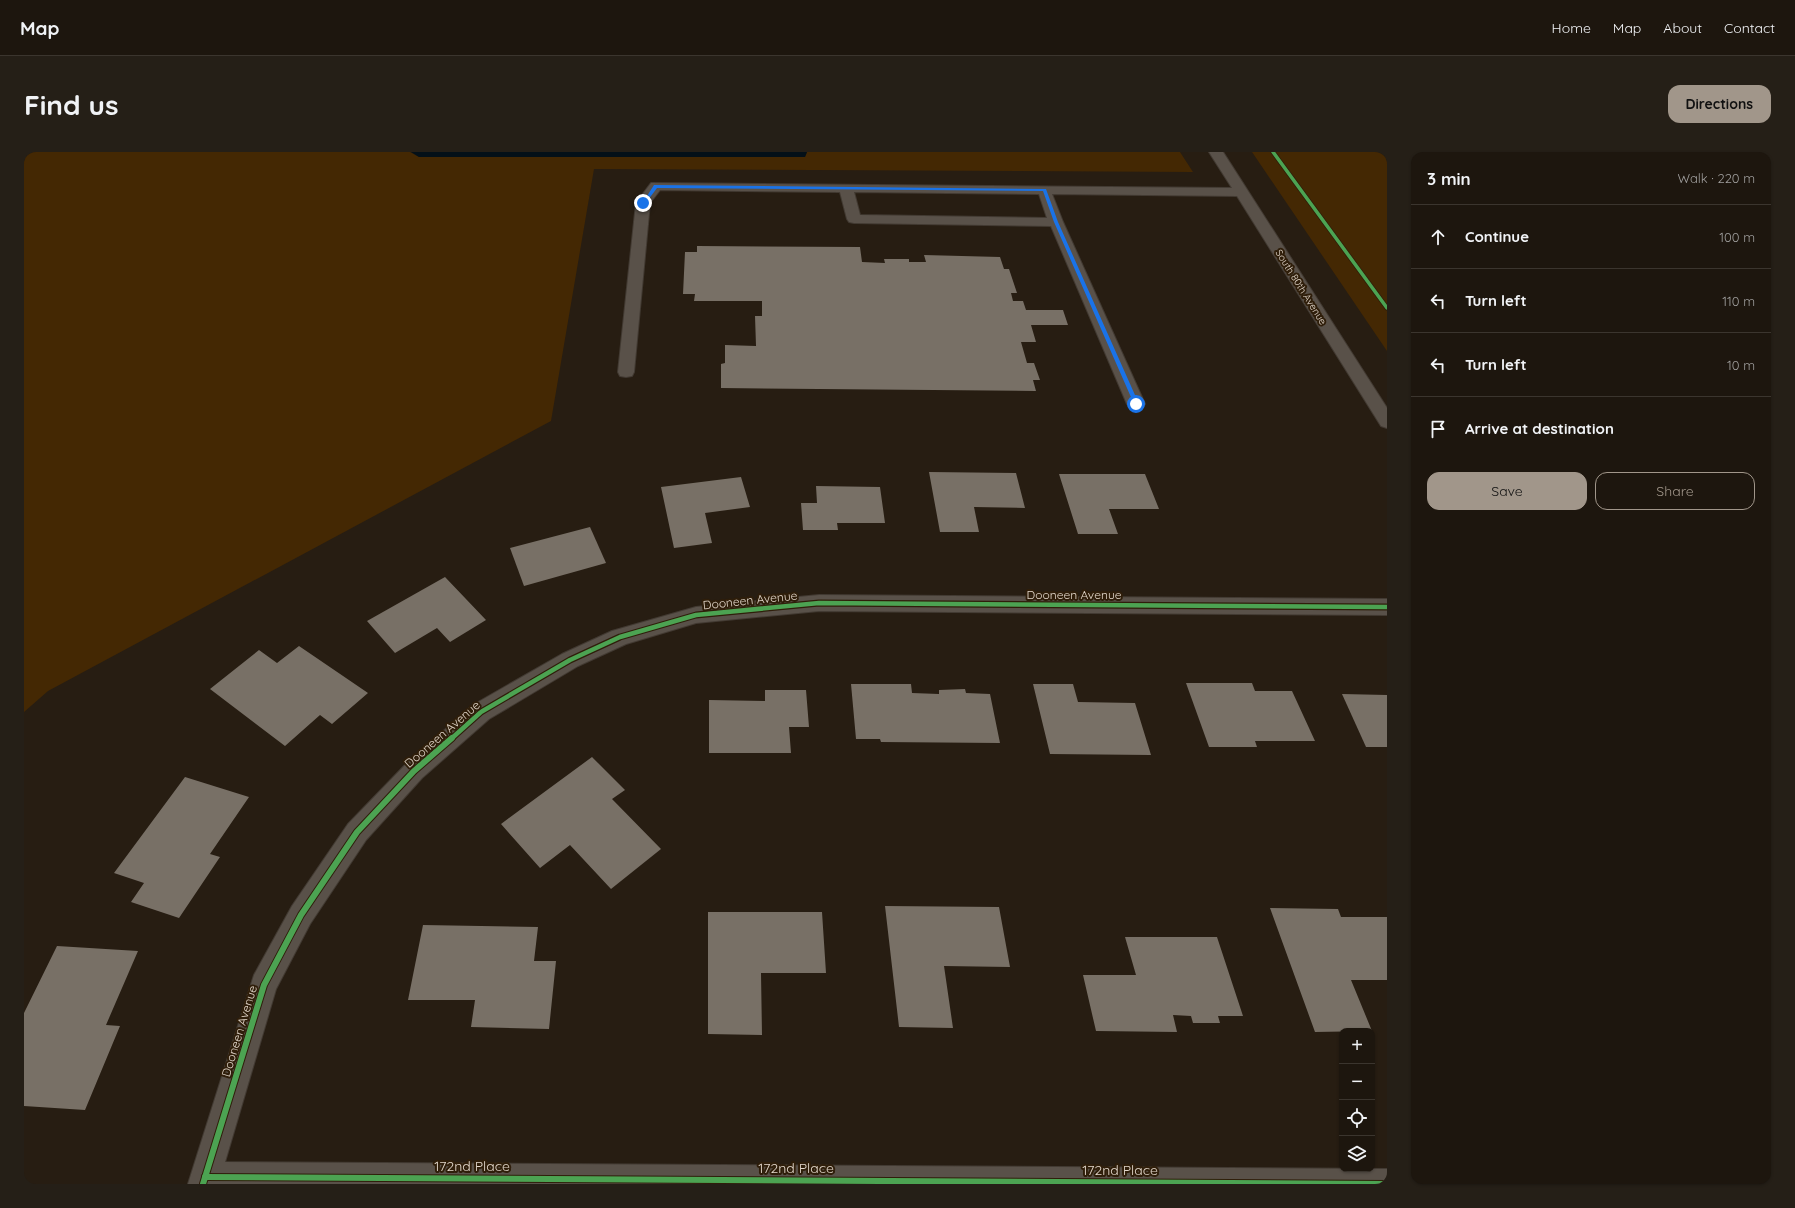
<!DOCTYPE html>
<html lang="en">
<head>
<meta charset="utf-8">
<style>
	:root { --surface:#1d160e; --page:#251f17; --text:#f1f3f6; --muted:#a09f9e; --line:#3b352e; --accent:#a1968a }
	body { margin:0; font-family:Quicksand,sans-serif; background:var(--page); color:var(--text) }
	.controls { position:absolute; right:12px; bottom:12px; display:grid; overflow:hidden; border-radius:8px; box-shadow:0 1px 3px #0004 }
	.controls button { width:36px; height:36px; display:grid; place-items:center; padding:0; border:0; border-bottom:1px solid var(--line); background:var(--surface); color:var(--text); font:20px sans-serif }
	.stop { position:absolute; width:12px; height:12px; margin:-9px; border:3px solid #1a73e8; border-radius:50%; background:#fff }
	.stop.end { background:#1a73e8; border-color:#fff; box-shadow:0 1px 4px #0008 }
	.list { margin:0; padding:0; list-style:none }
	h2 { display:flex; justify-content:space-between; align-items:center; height:52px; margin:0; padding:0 16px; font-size:17px }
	h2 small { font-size:13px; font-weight:400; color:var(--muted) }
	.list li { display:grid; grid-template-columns:26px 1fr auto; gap:12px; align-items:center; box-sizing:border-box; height:64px; padding:0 16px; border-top:1px solid var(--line) }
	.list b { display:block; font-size:15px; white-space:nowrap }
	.list em { font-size:13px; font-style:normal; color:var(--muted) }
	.actions { display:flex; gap:8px; padding:12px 16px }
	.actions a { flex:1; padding:9px 0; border:1px solid var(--accent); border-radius:12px; text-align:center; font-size:14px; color:var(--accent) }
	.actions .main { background:var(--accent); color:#111 }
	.icon { flex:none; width:22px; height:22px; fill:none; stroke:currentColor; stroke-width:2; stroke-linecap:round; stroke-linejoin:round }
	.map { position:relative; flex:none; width:1363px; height:1032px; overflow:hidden; border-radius:12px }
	header { display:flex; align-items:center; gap:24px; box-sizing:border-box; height:56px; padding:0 20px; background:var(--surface); border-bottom:1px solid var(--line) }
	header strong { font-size:19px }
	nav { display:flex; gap:22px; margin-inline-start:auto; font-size:14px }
	.intro { display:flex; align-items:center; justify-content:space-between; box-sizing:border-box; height:96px; padding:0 24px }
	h1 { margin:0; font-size:28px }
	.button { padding:10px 18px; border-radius:12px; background:var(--accent); color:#111; font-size:14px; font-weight:700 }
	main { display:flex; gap:24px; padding:0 24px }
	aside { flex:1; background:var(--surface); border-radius:12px; box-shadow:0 1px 3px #0004 }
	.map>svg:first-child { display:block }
	.green { fill:#442803 }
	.water { fill:#041018 }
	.building { fill:#787066 }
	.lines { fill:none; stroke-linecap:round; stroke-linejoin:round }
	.minor-casing { stroke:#423a32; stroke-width:2 }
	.minor { fill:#595149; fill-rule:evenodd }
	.cycleway-far2-casing { stroke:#2f1e0a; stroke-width:5 }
	.cycleway-far1-casing { stroke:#2f1e0a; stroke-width:7 }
	.cycleway-casing { stroke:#2f1e0a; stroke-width:8 }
	.cycleway-far2 { stroke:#4ca352; stroke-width:3.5 }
	.cycleway-far1 { stroke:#4ca352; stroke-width:4.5 }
	.cycleway { stroke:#4ca352; stroke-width:6 }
	.route { fill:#1a73e8 }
	.labels { text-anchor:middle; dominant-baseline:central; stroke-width:4; stroke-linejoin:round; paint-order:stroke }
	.far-street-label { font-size:10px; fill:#e2d7cb; stroke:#2f1e0a }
	.street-label { font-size:12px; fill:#e2d7cb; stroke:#2f1e0a }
	.near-street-label { font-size:14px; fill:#e2d7cb; stroke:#2f1e0a }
</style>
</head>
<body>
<header>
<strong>Map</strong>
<nav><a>Home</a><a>Map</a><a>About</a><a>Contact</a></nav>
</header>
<div class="intro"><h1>Find us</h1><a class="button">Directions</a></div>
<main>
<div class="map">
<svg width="1363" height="1032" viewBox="0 0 1363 1032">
	<rect width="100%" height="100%" fill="#271d12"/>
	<g class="green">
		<path d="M0 0H386L395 5H781L783 0H1156L1169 20 570 17 527 269 24 539 0 560Z"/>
		<path d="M1228 0H1363V199Z"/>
	</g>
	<path class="water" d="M387 0H783L781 5H395Z"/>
	<g class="building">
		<path d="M673 94 836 95 838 110 861 111 860 107H885V110H902L900 103 976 105 980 117H985L993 141H987L989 149H999L1002 158H1039L1044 173H1007L1012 190H997L1003 211H1010L1016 228H1009L1012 239 697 236V212L701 211V193L732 194 731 164H738V149H670L671 142H659L661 100H673Z"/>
		<path d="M905 320 992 321 1001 356 950 355 955 380H916Z"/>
		<path d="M1035 322H1121L1135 357H1085L1094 382H1054Z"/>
		<path d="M717 325 726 355 681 361 688 391 650 396 637 335Z"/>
		<path d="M792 334 856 335 861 371H813L814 378H779L777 351H793Z"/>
		<path d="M566 375 582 411 500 434 486 396Z"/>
		<path d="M421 425 462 468 426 490 413 476 371 501 343 469Z"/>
		<path d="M275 494 344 541 308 572 296 563 261 594 186 537 235 498 253 511Z"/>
		<path d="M1162 531H1228L1231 539H1268L1291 589H1231L1233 595H1185Z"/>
		<path d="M827 532H887L888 541 915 542V538L941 537 942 541 966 542 976 591 857 590 856 587H832Z"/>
		<path d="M1009 532H1049L1054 550 1111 551 1127 603 1026 602Z"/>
		<path d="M741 538H782L785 575H765L767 601H685V548L741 549Z"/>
		<path d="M1318 542 1363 543V595H1342Z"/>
		<path d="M568 605 601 638 588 647 637 697 587 737 546 693 516 716 477 672Z"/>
		<path d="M161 625 225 645 186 702 196 705 155 766 107 750 120 731 90 721Z"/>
		<path d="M861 754 975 755 986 815 920 814 929 876 875 875Z"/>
		<path d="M1246 756 1314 757 1317 765H1363V828H1327L1348 879 1291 880Z"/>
		<path d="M684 760H798L802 821H737L738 883 684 882Z"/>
		<path d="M399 773 514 775 510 809H532L525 877 447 875 451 848H384Z"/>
		<path d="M1101 785H1193L1219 864H1194L1196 871H1169L1167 864 1149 863 1153 880 1072 879 1059 823H1112Z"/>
		<path d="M33 794 114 799 82 873 96 874 61 958 0 954V861Z"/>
	</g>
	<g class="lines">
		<defs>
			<g id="minor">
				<path d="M1185 0H1199L1363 256V276L1357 274 1213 44 1028 42 1039 70 1121 252 1118 256 1112 258 1106 256 1103 252 1027 74 830 71 825 70 823 67 816 40 636 38 626 51 610 220 608 224 602 225 596 224 594 220 612 51 627 31 1208 36ZM830 40 1015 42 1023 66 836 63Z"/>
				<path d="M795 443 1363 447V463L795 459 672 471 602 492 554 514 465 567 398 626 342 688 286 772 252 837 201 1010 1363 1017V1032H164L230 823 268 754 324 672 382 612 449 553 538 502 588 479 672 455Z"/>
			</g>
		</defs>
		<use href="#minor" class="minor-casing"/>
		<use href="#minor" class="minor"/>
		<defs>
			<path id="cycleway-far2" d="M1249 0 1363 156"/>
			<path id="cycleway-far1" d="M427 587 457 560 546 508 596 485 672 463 795 451 1363 455"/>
			<g id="cycleway">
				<path d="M181 1025 1363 1032"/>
				<path d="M179 1032 240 833 277 763 333 680 390 619 428 586"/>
			</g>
		</defs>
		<use href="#cycleway-far2" class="cycleway-far2-casing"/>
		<use href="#cycleway-far1" class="cycleway-far1-casing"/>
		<use href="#cycleway" class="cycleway-casing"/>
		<use href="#cycleway-far2" class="cycleway-far2"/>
		<use href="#cycleway-far1" class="cycleway-far1"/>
		<use href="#cycleway" class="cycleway"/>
	</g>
	<path class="route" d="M630 33 1022 37 1034 70 1115 252 1112 254 1110 252 1030 70 1019 39 633 36 621 52H618Z"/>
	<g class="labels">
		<g class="far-street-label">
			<text transform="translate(1277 135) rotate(58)">South 80th Avenue</text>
		</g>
		<g class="street-label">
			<text x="1050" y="442">Dooneen Avenue</text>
			<text transform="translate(726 448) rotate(-6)">Dooneen Avenue</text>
			<text transform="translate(418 582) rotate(-41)">Dooneen Avenue</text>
			<text transform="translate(215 879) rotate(-73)">Dooneen Avenue</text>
		</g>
		<g class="near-street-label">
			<text x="448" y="1014">172nd Place</text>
			<text x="772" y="1016">172nd Place</text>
			<text x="1096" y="1018">172nd Place</text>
		</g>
	</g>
</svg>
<div class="controls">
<button>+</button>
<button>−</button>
<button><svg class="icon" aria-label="locate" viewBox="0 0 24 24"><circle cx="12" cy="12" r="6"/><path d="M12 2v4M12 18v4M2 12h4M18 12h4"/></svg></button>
<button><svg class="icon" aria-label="layers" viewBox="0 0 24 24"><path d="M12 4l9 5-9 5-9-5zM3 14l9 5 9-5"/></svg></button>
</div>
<div class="stop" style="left:1112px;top:252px"></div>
<div class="stop end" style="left:619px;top:51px"></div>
</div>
<aside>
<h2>3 min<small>Walk · 220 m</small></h2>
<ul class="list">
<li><svg class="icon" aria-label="ahead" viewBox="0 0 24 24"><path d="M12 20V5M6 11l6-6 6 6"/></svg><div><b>Continue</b></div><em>100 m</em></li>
<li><svg class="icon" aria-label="left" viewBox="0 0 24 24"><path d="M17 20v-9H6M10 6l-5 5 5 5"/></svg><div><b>Turn left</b></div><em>110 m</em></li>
<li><svg class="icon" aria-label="left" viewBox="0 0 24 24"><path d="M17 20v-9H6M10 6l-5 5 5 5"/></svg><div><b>Turn left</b></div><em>10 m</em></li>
<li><svg class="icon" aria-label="arrive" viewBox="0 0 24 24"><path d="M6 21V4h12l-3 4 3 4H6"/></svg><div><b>Arrive at destination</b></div></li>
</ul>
<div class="actions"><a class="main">Save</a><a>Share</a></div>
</aside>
</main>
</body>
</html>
